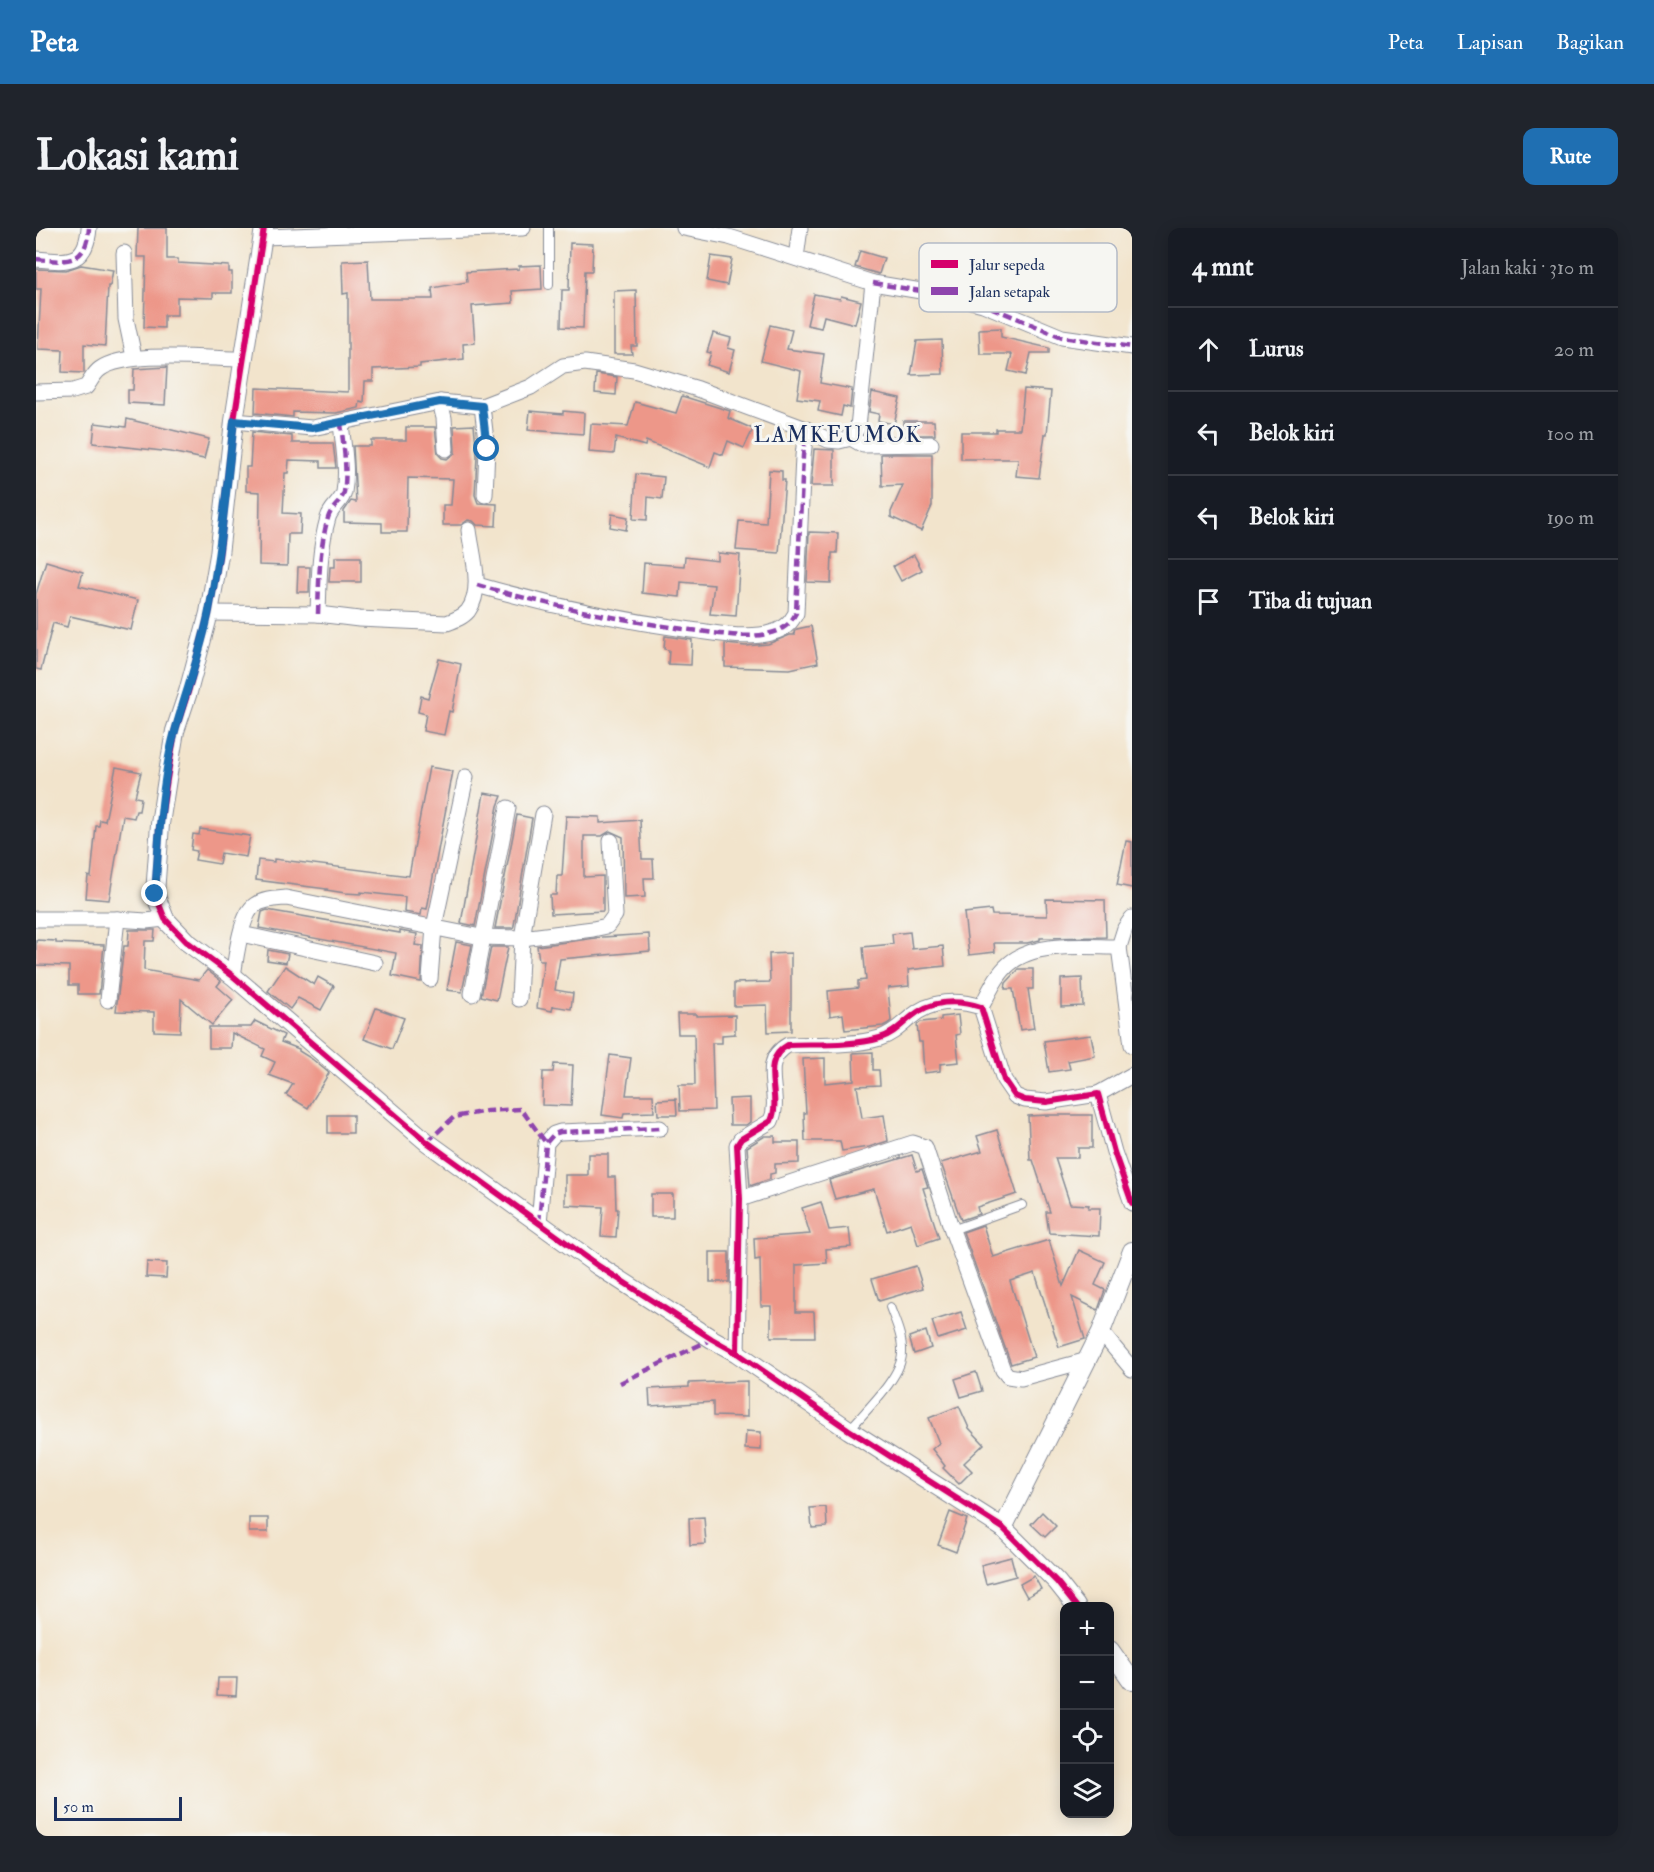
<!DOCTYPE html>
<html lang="id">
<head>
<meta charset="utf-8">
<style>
	:root { --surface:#171b24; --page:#20242c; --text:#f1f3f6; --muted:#9ea1a6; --line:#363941; --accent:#1f6fb2 }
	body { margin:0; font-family:"IM FELL Double Pica",serif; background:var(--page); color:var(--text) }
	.controls { position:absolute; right:18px; bottom:18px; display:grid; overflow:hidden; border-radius:12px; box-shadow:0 3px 15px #0003 }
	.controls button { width:54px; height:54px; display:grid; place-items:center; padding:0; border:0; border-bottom:2px solid var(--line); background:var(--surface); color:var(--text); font:30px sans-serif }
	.scale { position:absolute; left:18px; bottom:15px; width:128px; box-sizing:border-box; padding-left:6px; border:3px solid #1b2f5e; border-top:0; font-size:16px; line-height:21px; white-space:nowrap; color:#1b2f5e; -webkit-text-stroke:4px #f6f6f2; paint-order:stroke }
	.stop { position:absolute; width:18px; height:18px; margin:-14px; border:4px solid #1f6fb2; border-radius:50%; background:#fff }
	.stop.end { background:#1f6fb2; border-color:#fff; box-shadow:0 2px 6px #0008 }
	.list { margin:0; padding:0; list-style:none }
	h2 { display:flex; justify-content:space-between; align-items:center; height:78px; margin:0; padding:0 24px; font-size:26px }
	h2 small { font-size:20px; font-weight:400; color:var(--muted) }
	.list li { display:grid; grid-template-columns:39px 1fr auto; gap:18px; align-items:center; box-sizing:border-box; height:84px; padding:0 24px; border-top:2px solid var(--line) }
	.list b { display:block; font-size:22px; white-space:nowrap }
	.list em { font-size:20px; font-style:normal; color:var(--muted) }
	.icon { flex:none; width:33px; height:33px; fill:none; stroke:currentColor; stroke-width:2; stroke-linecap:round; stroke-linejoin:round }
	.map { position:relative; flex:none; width:1096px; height:1608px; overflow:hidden; border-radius:12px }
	header { display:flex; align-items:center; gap:36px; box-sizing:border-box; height:84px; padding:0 30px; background:var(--accent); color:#fff }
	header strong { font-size:28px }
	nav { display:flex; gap:33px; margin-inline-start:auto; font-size:21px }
	.intro { display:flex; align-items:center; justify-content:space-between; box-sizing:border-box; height:144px; padding:0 36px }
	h1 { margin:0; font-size:42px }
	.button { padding:15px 27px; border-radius:12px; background:var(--accent); color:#fff; font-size:21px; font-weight:700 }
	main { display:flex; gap:36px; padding:0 36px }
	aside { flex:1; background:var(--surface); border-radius:12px; box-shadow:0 3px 15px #0003 }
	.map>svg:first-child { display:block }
	.building { fill:#ed9789 }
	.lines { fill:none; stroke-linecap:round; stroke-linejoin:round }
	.service-casing { stroke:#868a95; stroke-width:10 }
	.minor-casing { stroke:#868a95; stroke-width:17 }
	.tertiary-casing { stroke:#868a95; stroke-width:20 }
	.service { stroke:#fff; stroke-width:8 }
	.minor { stroke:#fff; stroke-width:15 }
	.tertiary { stroke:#fff; stroke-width:18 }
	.quiet { stroke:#8e44ad; stroke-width:4.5; stroke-dasharray:9 4.5; stroke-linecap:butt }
	.cycleway-casing { stroke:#f6f6f2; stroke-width:10 }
	.cycleway { stroke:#d6006c; stroke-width:6 }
	.route { stroke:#1f6fb2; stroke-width:8 }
	.labels { text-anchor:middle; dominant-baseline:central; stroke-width:6; stroke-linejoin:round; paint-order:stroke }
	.quarter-label { font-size:22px; letter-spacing:1.5px; fill:#1b2f5e; stroke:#f6f6f2 }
	.key { fill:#f6f6f2; stroke:#b4bac6; stroke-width:1.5 }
	.key-label { font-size:16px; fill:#1b2f5e }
</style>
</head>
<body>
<header>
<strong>Peta</strong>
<nav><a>Peta</a><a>Lapisan</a><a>Bagikan</a></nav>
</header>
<div class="intro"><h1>Lokasi kami</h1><a class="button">Rute</a></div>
<main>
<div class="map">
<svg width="1096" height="1608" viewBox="0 0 1096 1608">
	<rect width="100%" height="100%" fill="#f6f6f2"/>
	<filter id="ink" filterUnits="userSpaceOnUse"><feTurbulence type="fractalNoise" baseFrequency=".0167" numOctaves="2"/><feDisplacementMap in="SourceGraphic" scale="12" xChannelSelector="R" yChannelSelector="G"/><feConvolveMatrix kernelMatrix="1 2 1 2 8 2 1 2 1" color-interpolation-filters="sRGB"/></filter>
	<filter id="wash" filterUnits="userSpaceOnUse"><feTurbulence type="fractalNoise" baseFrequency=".008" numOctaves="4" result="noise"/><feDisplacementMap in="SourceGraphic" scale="24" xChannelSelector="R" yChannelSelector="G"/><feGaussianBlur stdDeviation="1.35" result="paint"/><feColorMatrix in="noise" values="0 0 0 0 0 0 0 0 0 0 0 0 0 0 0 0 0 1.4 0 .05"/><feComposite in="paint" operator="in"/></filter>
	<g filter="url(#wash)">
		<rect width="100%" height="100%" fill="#f2e4cc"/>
		<g id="blocks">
			<g class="building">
				<path d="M102 0H131V31H142V35L193 38V44H196V65H177V70L141 69V87H128V100L108 99 110 29H101Z"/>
				<path d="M534 15 557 16 556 43H549L547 100 525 99 526 62H533Z"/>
				<path d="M824 23 848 30 843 46 819 39Z"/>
				<path d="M675 28 696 31 691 57 671 53Z"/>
				<path d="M332 32 334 71H397L396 60 431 54 430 44 483 41V38L505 37 506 61 476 63 477 75 436 78 439 115 427 116 428 131 384 136V139L337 141V153H329L328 175 324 174 323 180 300 185 257 184V189L219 185 220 160 312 164V65L307 66 306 33Z"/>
				<path d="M45 37 77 42 74 58H72L69 118 48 116V145L26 144 27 122 2 121 5 61H0V41L30 42Z"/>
				<path d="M600 62 601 118H595L596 126H578V63Z"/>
				<path d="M778 66 804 71 805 68 825 73 819 96 788 88 785 100 771 97Z"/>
				<path d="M734 97 756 102 751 121 788 126 784 155 816 161 814 180 807 178 805 188 782 183 784 173 761 170 765 143 725 133Z"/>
				<path d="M965 100V109L1013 120V125H995L990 147 972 143 976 126H944L943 101Z"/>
				<path d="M677 105 695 110 692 120 699 122 693 144 671 137 675 125 671 124Z"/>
				<path d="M906 112 907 146 875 147 881 113Z"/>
				<path d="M131 139 129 177 92 175V162H97L98 141Z"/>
				<path d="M560 146 581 149 580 167 559 165Z"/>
				<path d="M988 161 1015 163 1011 206H1009L1003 250 980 248 982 231H925V204H960V201H984Z"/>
				<path d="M836 164 864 170 858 196 842 193 843 186 833 184Z"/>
				<path d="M646 168 694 183 692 190 717 201 708 220 692 213 687 227 679 224 674 239 610 213 609 218 580 210 578 226 553 224 555 196 592 198 599 174 640 185Z"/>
				<path d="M494 183 527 186V183L548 185 547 206 492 202Z"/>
				<path d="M91 191 173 211 168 231 135 224 57 215 59 195 90 199Z"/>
				<path d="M867 193H898L899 207H867Z"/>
				<path d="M438 197 441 228 439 267 442 275 461 276 460 298 441 297 437 293 432 292 425 297H407V277H415L417 251 372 250 371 304H346V295L308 294V283L315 273 320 274 317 218H335V212H370V199H399L402 226 406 230 411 231 419 225 418 198Z"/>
				<path d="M216 204 256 208V215H297L300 240H285V233L253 232 252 245H249L247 285 265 286 264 306H252L251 338 223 337 224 264 210 263V239H214Z"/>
				<path d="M778 221 798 222V258H775Z"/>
				<path d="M845 226H896V278L885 303 855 289V284L867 257 846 258Z"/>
				<path d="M733 242 746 243V252H749L743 325 700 322 703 293 730 295Z"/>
				<path d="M600 246 628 249 626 271 612 269 611 292 597 291Z"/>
				<path d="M576 286 592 289 590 302 574 299Z"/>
				<path d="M773 304 802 305 801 325H796L795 355 771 354Z"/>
				<path d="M682 325 704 327 700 388 674 386 678 357 645 354 644 369 606 365 608 335 648 338 649 329 682 333Z"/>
				<path d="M878 327 886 342 865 353 857 338Z"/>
				<path d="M299 329H325V354H293L294 339H299Z"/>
				<path d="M10 333 47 344 43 358 102 372 95 402 34 388 31 399 17 395 5 442 0 441V366Z"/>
				<path d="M262 339H274L273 364H261Z"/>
				<path d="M775 398 782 435 754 441 689 439V416L710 418 732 416 754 407H759L758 404 761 401Z"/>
				<path d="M629 408 656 412 655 437 632 436 633 422 628 421Z"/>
				<path d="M403 431 425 436 416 484 413 483 408 507 387 503 390 486 382 484 385 468 392 470Z"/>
				<path d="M80 539 105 544 99 569 105 570 103 583H100L98 590 87 588 73 672 50 670 52 648 55 649 60 598H63L64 592 69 593Z"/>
				<path d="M393 539 417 543 391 681 386 680 385 687 368 684 369 669 325 664V666L309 665 290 662 291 661 220 652 222 632 238 634V631L373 648Z"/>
				<path d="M448 565 466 568 462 578 439 698 425 695Z"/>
				<path d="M481 587 496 590 478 697 477 700H459Z"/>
				<path d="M530 588 564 589V595L604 592 606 631H617L618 650H608L609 669 588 670 587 609 574 603 566 608H548V649L567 648V683L515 686 514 667H520L521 648H526Z"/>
				<path d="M164 601 214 608 210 629 185 625 183 636 159 632 161 623 155 622 157 606 163 607Z"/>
				<path d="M1090 613 1096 614V660L1081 657Z"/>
				<path d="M1010 671 1069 672 1070 709 1004 710V712L991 715H958L959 724 933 727 928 685 955 682 956 687 1011 688Z"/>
				<path d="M231 682 364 705V703L381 706 379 717 387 718 385 754 356 748 360 725 223 700 226 684Z"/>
				<path d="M93 702H119L118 713H109L108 742 163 752 171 742 185 753 181 758 197 772 176 797 145 771 144 804 118 803V784L80 783 88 718H92Z"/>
				<path d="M874 704 876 721 907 718 909 738 872 742 873 758 852 760 855 793 851 796 847 798 809 802 807 786 794 788 792 763 822 760V753L830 752 827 719 857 716 856 706Z"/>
				<path d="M613 706 614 723 524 731 519 762 537 765 535 781 517 778 516 783 501 780 508 732H503L501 718 567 709Z"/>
				<path d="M0 712 20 713V715L68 717 63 766H42V757H33V738L0 737Z"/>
				<path d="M420 714 436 717 426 764 411 762Z"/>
				<path d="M455 719H472L461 772 445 768Z"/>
				<path d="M232 722 252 726 250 735 231 732Z"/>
				<path d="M755 725V803L732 804 731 777 698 778V755L734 754 733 726Z"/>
				<path d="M249 738 278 757 282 749 298 758 285 782 262 770 254 781 232 763Z"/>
				<path d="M983 741H997V761H992L998 800 984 802 977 761H969L970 755Z"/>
				<path d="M1046 750 1047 778 1025 779V751Z"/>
				<path d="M340 780 368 790 356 821 328 811Z"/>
				<path d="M641 786H660V788L699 787V806L686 807V815H676L678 882 644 883 643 857H659L658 806H642Z"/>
				<path d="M922 787 924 806 920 807 923 834 904 836V843L888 845 886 814H883L881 797 885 794 905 792V789Z"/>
				<path d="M219 793 248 807 245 814 263 821V823L276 831 293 845 272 880 250 867 257 856 233 847 239 834 226 828 229 821 196 805 195 820H173V799H215Z"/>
				<path d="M1055 807 1059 828 1032 833 1034 841 1013 844 1008 813Z"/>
				<path d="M837 824V842H843L844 857 821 858 826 890 848 887 852 913 833 919 806 923 804 913H769L768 885H770L767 831 789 830V855L818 852 817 825Z"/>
				<path d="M574 827 595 830 590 867H617L618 884 588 885 587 890 566 887Z"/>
				<path d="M518 836 537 837 535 878 506 877 507 844H517Z"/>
				<path d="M714 870V894L710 897H694L693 871Z"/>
				<path d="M640 871 641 887H622L621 872Z"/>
				<rect x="292" y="887" width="25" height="18"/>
				<path d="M1012 887H1056V920H1042V930H1019L1034 976 1053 977 1052 980H1064L1063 1008 1013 1005 1010 984H1014L997 932H994L992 888Z"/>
				<path d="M961 902 981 966 941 979 943 986 925 992 905 935 946 923 941 908Z"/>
				<path d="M729 908H739V914H763V935L739 936V945L734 946V951L714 958 711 919Z"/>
				<path d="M552 926H572V949H579L580 981H582L580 1009 565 1008 567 979 529 977V947H552Z"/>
				<path d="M876 927 881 943 886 941 892 959 887 960 903 1010 882 1017 875 995 851 1003 838 961 799 971 793 952Z"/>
				<rect x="615" y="966" width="22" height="23"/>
				<path d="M785 974 793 1002 813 1000 815 1019 790 1021 791 1035 760 1037V1084H778L779 1109H735V1078H725L724 1031 719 1032 718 1010 774 1006 766 980Z"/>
				<path d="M947 997 957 1029 1013 1012 1027 1058 1043 1022 1069 1034 1059 1057 1069 1062 1062 1082 1036 1069 1049 1111 1023 1119 999 1045 974 1053 998 1129 975 1136 927 1004Z"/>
				<rect x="674" y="1024" width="19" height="30"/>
				<path d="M111 1034 131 1035 130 1050 110 1049Z"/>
				<path d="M880 1038 887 1060 843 1073 836 1051Z"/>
				<path d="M925 1084 931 1102 902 1111 896 1093Z"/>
				<path d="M890 1103 895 1120 878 1126 873 1109Z"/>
				<path d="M940 1144 946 1163 925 1169 919 1151Z"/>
				<path d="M711 1153V1189L677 1188V1174L614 1178 613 1161 653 1159V1155Z"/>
				<path d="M923 1178 933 1200 948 1216 928 1235 936 1243 923 1256 907 1240 909 1238 896 1221 903 1215 893 1190Z"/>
				<path d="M710 1203 725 1204V1222L709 1221Z"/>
				<path d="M790 1279 791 1299 776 1300 774 1280Z"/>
				<path d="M914 1284 931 1291 920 1324 902 1317Z"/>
				<path d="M1006 1284 1020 1298 1009 1309 995 1296Z"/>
				<path d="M668 1289 670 1316 654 1317 653 1290Z"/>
				<rect x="213" y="1290" width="19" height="14"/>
				<path d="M975 1329 980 1348 950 1356 945 1337Z"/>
				<path d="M998 1348 1005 1361 991 1369 984 1356Z"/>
				<path d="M182 1450H201L200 1468 181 1467Z"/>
			</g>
		</g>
	</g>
	<g filter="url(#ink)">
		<use href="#blocks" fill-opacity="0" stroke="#868a95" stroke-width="1.5"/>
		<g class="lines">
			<defs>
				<g id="service">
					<path d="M513 0V57"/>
					<path d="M916 1002 986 977"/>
					<path d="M813 1202C829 1183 866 1149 866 1125 867 1109 859 1093 854 1079"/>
				</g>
				<g id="minor">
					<path d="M648 0 693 9 837 55 915 68 947 76 1026 109 1096 119"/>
					<path d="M227 9 487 0"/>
					<path d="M88 25 90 91 98 129"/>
					<path d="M760 30 764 0"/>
					<path d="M0 31C31 34 50 37 53 0"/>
					<path d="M0 164 37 163 50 159C55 153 57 146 64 141 91 122 172 131 207 131"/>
					<path d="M404 174 408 190 410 221"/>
					<path d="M446 178 451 221 449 267"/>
					<path d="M198 193 276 200 404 174 446 178 495 159 527 138 549 135 598 142 662 161 770 201 792 212 803 213 815 210 822 199 837 55"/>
					<path d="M815 210 827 217 895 216"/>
					<path d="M441 357C511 377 583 392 655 402 683 405 714 413 741 403 751 399 755 394 760 385L767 228 770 201"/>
					<path d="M173 385 282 386 323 391 411 395C419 392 427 389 432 383 448 361 436 327 433 302"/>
					<path d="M282 386C283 354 283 321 292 290 295 279 306 274 308 264 312 241 307 217 305 195"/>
					<path d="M0 691H81L110 693 129 691"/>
					<path d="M205 706 339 735"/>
					<path d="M1083 719 1096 817"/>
					<path d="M197 748C200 731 204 687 219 677 228 671 239 671 250 670L445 709 486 710 557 701 571 698 579 687 575 613"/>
					<path d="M394 751 398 699 430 549"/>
					<path d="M436 766 472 580"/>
					<path d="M483 771 486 710 507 586"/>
					<path d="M72 772 81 691"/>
					<path d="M945 779C953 765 960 747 973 736 999 713 1050 719 1083 719L1089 700 1096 690"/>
					<path d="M1062 866 1096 847"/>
					<path d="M704 971 877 915 889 919 916 1002 967 1142 972 1148 985 1150 1052 1132"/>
					<path d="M503 995 510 915 518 906 524 904 624 900"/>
					<path d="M1065 1104 1096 1141"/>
					<path d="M701 1125 704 971 701 917 705 911 735 893C747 867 721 834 752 817 780 816 817 818 844 810 857 806 865 797 875 789 895 772 921 771 945 779L968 852 979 868 989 872 1010 874 1062 866 1078 924 1096 975"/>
				</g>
				<g id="tertiary">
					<path d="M228 0 198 193 183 327 173 385 152 464 139 503 131 551 124 596 119 666 129 691 150 713 197 748 391 914 561 1037 676 1111 701 1125 813 1202 967 1300 1021 1354 1040 1378"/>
					<path d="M967 1300 1065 1104 1096 1023"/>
					<path d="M1074 1422 1096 1453"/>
				</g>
			</defs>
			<use href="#service" class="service-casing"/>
			<use href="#minor" class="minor-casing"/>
			<use href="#tertiary" class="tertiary-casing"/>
			<use href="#service" class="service"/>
			<use href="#minor" class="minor"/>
			<use href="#tertiary" class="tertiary"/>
			<g class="quiet">
				<path d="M0 31C31 34 50 37 53 0"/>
				<path d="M837 55 915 68 947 76 1026 109 1096 119"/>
				<path d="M441 357C511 377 583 392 655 402 683 405 714 413 741 403 751 399 755 394 760 385L767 228 770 201"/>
				<path d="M282 386C283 354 283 321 292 290 295 279 306 274 308 264 312 241 307 217 305 195"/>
				<path d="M391 914 418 889 451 883 485 881 510 915"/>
				<path d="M503 995 510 915 518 906 524 904 624 900"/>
				<path d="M584 1155 676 1111"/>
			</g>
			<defs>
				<g id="cycleway">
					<path d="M228 0 198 193 183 327 173 385 152 464 139 503 131 551 124 596 119 666 129 691 150 713 197 748 391 914 561 1037 676 1111 701 1125 813 1202 967 1300 1021 1354 1040 1378"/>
					<path d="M701 1125 704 971 701 917 705 911 735 893C747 867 721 834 752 817 780 816 817 818 844 810 857 806 865 797 875 789 895 772 921 771 945 779L968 852 979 868 989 872 1010 874 1062 866 1078 924 1096 975"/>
				</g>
			</defs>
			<use href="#cycleway" class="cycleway-casing"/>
			<use href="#cycleway" class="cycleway"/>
		</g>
	</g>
	<g class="lines" filter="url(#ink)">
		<path class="route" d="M119 666C123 612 125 555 139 503 150 463 165 424 173 383 185 321 191 256 198 193L276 200 404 174 446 178 451 221"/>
	</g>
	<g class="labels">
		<g class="quarter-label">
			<text x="802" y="207">LAMKEUMOK</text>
		</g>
	</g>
	<rect x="883" y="15" width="198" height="69" rx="9" class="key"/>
	<rect x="895" y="32" width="27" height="8" fill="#d6006c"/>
	<rect x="895" y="59" width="27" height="8" fill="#8e44ad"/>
	<g class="key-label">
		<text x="933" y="42">Jalur sepeda</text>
		<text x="933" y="69">Jalan setapak</text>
	</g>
</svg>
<div class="controls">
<button>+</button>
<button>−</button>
<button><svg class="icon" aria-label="locate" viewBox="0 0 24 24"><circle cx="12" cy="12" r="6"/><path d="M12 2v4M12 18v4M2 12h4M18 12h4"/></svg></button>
<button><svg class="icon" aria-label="layers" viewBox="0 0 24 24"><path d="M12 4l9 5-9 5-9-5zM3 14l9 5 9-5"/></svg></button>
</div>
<div class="scale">50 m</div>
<div class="stop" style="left:451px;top:221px"></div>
<div class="stop end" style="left:119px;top:666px"></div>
</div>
<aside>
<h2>4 mnt<small>Jalan kaki · 310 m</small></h2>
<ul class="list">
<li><svg class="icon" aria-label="ahead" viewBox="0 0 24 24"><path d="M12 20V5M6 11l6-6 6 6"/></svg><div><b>Lurus</b></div><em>20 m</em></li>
<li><svg class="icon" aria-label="left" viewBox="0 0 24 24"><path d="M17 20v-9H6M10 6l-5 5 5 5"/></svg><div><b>Belok kiri</b></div><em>100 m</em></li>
<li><svg class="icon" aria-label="left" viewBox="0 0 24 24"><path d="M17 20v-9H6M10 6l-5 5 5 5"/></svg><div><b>Belok kiri</b></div><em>190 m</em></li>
<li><svg class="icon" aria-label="arrive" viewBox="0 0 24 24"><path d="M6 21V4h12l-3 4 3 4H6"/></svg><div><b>Tiba di tujuan</b></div></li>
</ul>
</aside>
</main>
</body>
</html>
